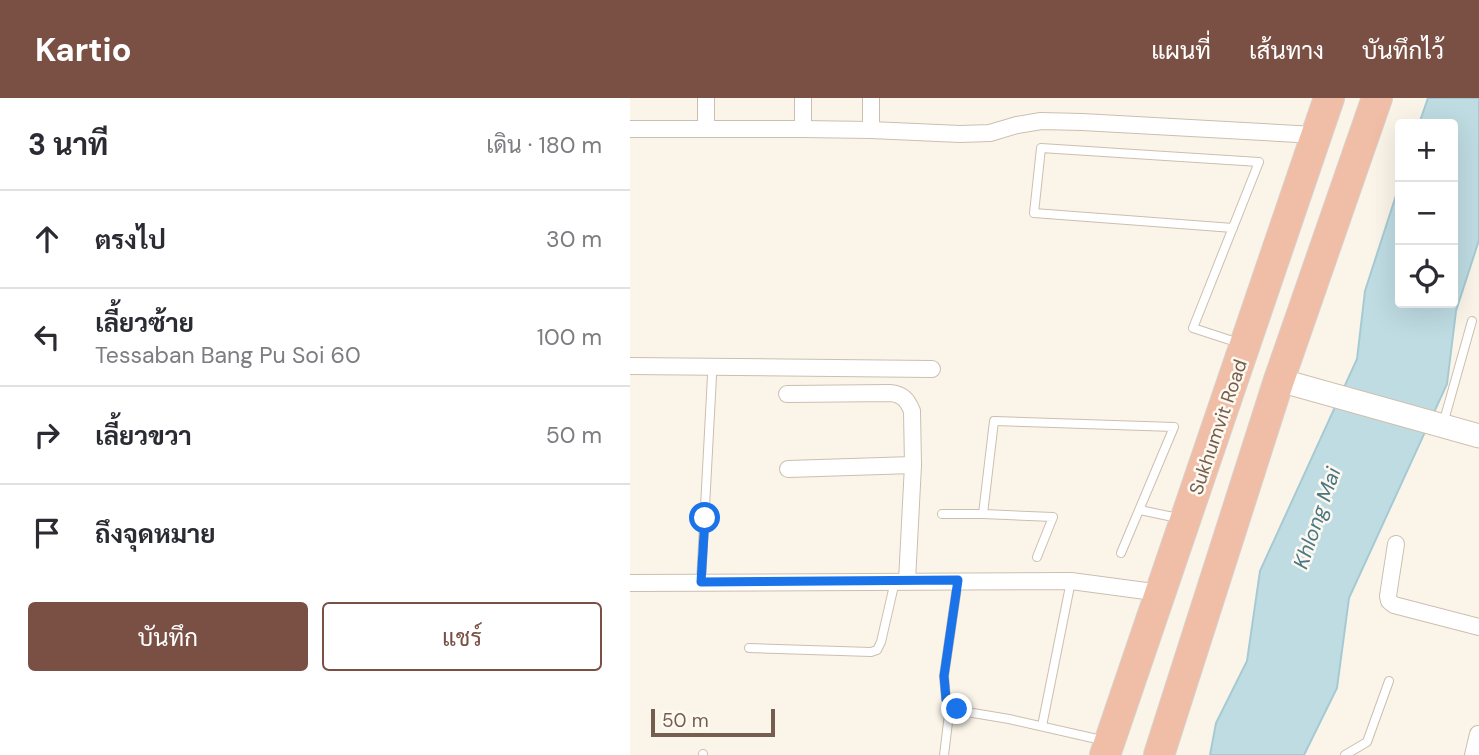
<!DOCTYPE html>
<html lang="th">
<head>
<meta charset="utf-8">
<style>
	:root { --surface:#fff; --page:#f2f2f3; --text:#2b2b33; --muted:#7c7c81; --line:#e1e1e2; --accent:#7a5044 }
	body { margin:0; font-family:"DM Sans",Sarabun,sans-serif; background:var(--page); color:var(--text) }
	.controls { position:absolute; right:21px; top:21px; display:grid; overflow:hidden; border-radius:7px; box-shadow:0 7px 28px #0002 }
	.controls button { width:63px; height:63px; display:grid; place-items:center; padding:0; border:0; border-bottom:2px solid var(--line); background:var(--surface); color:var(--text); font:35px sans-serif }
	.scale { position:absolute; left:21px; bottom:18px; width:124px; box-sizing:border-box; padding-left:7px; border:4px solid #745e4f; border-top:0; font-size:19px; line-height:24px; white-space:nowrap; color:#745e4f; -webkit-text-stroke:5px #fef9f0; paint-order:stroke }
	.stop { position:absolute; width:21px; height:21px; margin:-16px; border:5px solid #1a73e8; border-radius:50%; background:#fff }
	.stop.end { background:#1a73e8; border-color:#fff; box-shadow:0 2px 7px #0008 }
	.list { margin:0; padding:0; list-style:none }
	h2 { display:flex; justify-content:space-between; align-items:center; height:91px; margin:0; padding:0 28px; font-size:30px }
	h2 small { font-size:23px; font-weight:400; color:var(--muted) }
	.list li { display:grid; grid-template-columns:46px 1fr auto; gap:21px; align-items:center; box-sizing:border-box; height:98px; padding:0 28px; border-top:2px solid var(--line) }
	.list b { display:block; font-size:26px; white-space:nowrap }
	.list p { margin:0; font-size:23px; white-space:nowrap; color:var(--muted) }
	.list em { font-size:23px; font-style:normal; color:var(--muted) }
	.actions { display:flex; gap:14px; padding:21px 28px }
	.actions a { flex:1; padding:16px 0; border:2px solid var(--accent); border-radius:7px; text-align:center; font-size:24px; color:var(--accent) }
	.actions .main { background:var(--accent); color:#fff }
	.icon { flex:none; width:38px; height:38px; fill:none; stroke:currentColor; stroke-width:2; stroke-linecap:round; stroke-linejoin:round }
	.map { position:relative; flex:none; width:849px; height:657px; overflow:hidden }
	header { display:flex; align-items:center; gap:42px; box-sizing:border-box; height:98px; padding:0 35px; background:var(--accent); color:#fff }
	header strong { font-size:33px }
	nav { display:flex; gap:38px; margin-inline-start:auto; font-size:24px }
	main { display:flex }
	aside { flex:1; background:var(--surface) }
	.map>svg:first-child { display:block }
	.water { fill:#bfdce3; stroke:#a6cad4; stroke-width:2 }
	.lines { fill:none; stroke-linecap:round; stroke-linejoin:round }
	.lane-casing { stroke:#ccbeb0; stroke-width:10 }
	.street-casing { stroke:#ccbeb0; stroke-width:18 }
	.secondary-casing { stroke:#cfbfae; stroke-width:25 }
	.highway-casing { stroke:#d8d2ce; stroke-width:32 }
	.lane { stroke:#fff; stroke-width:8 }
	.street { stroke:#fff; stroke-width:16 }
	.secondary { stroke:#fff; stroke-width:23 }
	.highway { stroke:#f0bda6; stroke-width:30 }
	.route { stroke:#1a73e8; stroke-width:9 }
	.labels { text-anchor:middle; dominant-baseline:central; stroke-width:5; stroke-linejoin:round; paint-order:stroke }
	.street-label { font-size:19px; fill:#745e4f; stroke:#fef9f0 }
	.water-label { font-size:21px; font-style:italic; fill:#4a7885; stroke:#fef9f0 }
</style>
</head>
<body>
<header>
<strong>Kartio</strong>
<nav><a>แผนที่</a><a>เส้นทาง</a><a>บันทึกไว้</a></nav>
</header>
<main>
<aside>
<h2>3 นาที<small>เดิน · 180 m</small></h2>
<ul class="list">
<li><svg class="icon" aria-label="ahead" viewBox="0 0 24 24"><path d="M12 20V5M6 11l6-6 6 6"/></svg><div><b>ตรงไป</b></div><em>30 m</em></li>
<li><svg class="icon" aria-label="left" viewBox="0 0 24 24"><path d="M17 20v-9H6M10 6l-5 5 5 5"/></svg><div><b>เลี้ยวซ้าย</b><p>Tessaban Bang Pu Soi 60</p></div><em>100 m</em></li>
<li><svg class="icon" aria-label="right" viewBox="0 0 24 24"><path d="M7 20v-9h11M14 6l5 5-5 5"/></svg><div><b>เลี้ยวขวา</b></div><em>50 m</em></li>
<li><svg class="icon" aria-label="arrive" viewBox="0 0 24 24"><path d="M6 21V4h12l-3 4 3 4H6"/></svg><div><b>ถึงจุดหมาย</b></div></li>
</ul>
<div class="actions"><a class="main">บันทึก</a><a>แชร์</a></div>
</aside>
<div class="map">
<svg width="849" height="657" viewBox="0 0 849 657">
	<rect width="100%" height="100%" fill="#fbf5e9"/>
	<path class="water" d="M798 0H849V142L826 213 817 286 719 500 707 590 674 657H580L586 625 617 563 630 473 727 261 735 193 770 85V205H823V26H789Z"/>
	<g class="lines">
		<defs>
			<g id="lane">
				<path d="M603 130 404 115 411 50 629 64 563 230 609 245"/>
				<path d="M813 326 842 223"/>
				<path d="M510 412 548 420"/>
				<path d="M312 416H353L423 419 407 459"/>
				<path d="M353 416 364 323 544 329 491 455"/>
				<path d="M328 482 314 578 316 601 320 608 327 611 343 615 379 621 476 643"/>
				<path d="M71 484 82 278"/>
				<path d="M119 550 241 554 247 552 251 544 265 483"/>
				<path d="M412 628 441 483"/>
				<path d="M73 657V656"/>
				<path d="M314 657 320 608"/>
				<path d="M715 657 737 644 759 583"/>
			</g>
			<g id="street">
				<path d="M0 31H173L241 32 330 36 360 35 387 27 411 23 452 24 686 37"/>
				<path d="M76 31V0"/>
				<path d="M173 31V0"/>
				<path d="M241 32V0"/>
				<path d="M0 268 302 271"/>
				<path d="M157 296 260 295C272 296 277 301 282 313L283 367 277 483"/>
				<path d="M158 371 283 367"/>
				<path d="M766 446 758 498 759 503 764 507 849 529"/>
				<path d="M0 485 441 483 531 495"/>
				<path d="M843 657 848 636"/>
			</g>
			<path id="secondary" d="M649 282 849 338"/>
			<g id="highway">
				<path d="M475 657 699 0"/>
				<path d="M529 657 649 282 747 0"/>
			</g>
		</defs>
		<use href="#lane" class="lane-casing"/>
		<use href="#street" class="street-casing"/>
		<use href="#secondary" class="secondary-casing"/>
		<use href="#highway" class="highway-casing"/>
		<use href="#lane" class="lane"/>
		<use href="#street" class="street"/>
		<use href="#secondary" class="secondary"/>
		<use href="#highway" class="highway"/>
	</g>
	<g class="lines">
		<path class="route" d="M75 420 71 484 328 482 314 578 316 601 320 608 327 611"/>
	</g>
	<g class="labels">
		<g class="street-label">
			<text transform="translate(588 329) rotate(-71)">Sukhumvit Road</text>
		</g>
		<g class="water-label">
			<text transform="translate(687 420) rotate(-71)">Khlong Mai</text>
		</g>
	</g>
</svg>
<div class="controls">
<button>+</button>
<button>−</button>
<button><svg class="icon" aria-label="locate" viewBox="0 0 24 24"><circle cx="12" cy="12" r="6"/><path d="M12 2v4M12 18v4M2 12h4M18 12h4"/></svg></button>
</div>
<div class="scale">50 m</div>
<div class="stop" style="left:75px;top:420px"></div>
<div class="stop end" style="left:327px;top:611px"></div>
</div>
</main>
</body>
</html>
